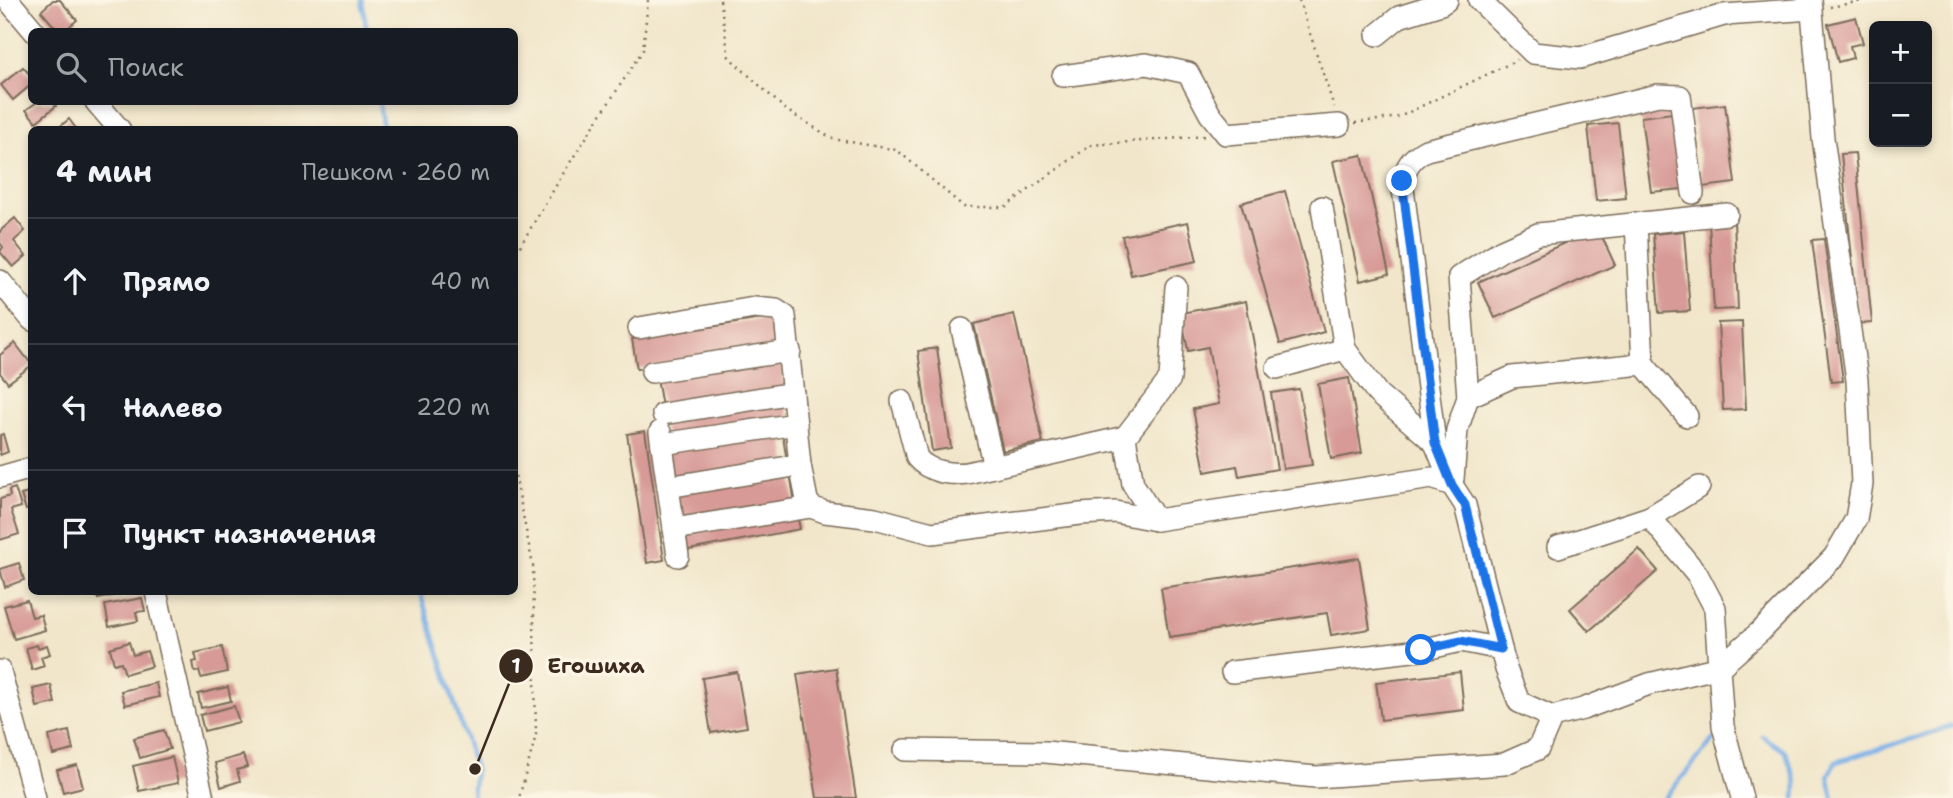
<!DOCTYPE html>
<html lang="ru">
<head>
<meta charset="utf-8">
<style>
	:root { --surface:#171b24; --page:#242831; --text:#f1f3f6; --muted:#9ea1a6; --line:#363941 }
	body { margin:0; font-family:"Shantell Sans",sans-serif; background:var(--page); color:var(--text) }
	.controls { position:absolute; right:21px; top:21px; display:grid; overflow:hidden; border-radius:10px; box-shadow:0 4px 10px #0003 }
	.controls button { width:63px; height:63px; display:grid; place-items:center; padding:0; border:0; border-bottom:2px solid var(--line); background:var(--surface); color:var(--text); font:35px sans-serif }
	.stop { position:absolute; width:21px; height:21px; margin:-16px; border:5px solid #1a73e8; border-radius:50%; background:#fff }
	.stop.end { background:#1a73e8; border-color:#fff; box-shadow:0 2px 7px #0008 }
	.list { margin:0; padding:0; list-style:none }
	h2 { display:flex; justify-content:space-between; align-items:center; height:91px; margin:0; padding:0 28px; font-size:30px }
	h2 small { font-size:23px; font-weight:400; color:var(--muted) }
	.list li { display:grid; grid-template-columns:46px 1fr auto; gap:21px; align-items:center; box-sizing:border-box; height:126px; padding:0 28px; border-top:2px solid var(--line) }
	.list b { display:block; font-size:26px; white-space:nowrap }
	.list em { font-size:23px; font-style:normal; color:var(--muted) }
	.icon { flex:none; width:38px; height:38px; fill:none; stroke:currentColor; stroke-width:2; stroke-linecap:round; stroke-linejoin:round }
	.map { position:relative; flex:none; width:1953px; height:798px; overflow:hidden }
	.search { position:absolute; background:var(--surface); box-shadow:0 4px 10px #0003; left:28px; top:28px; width:490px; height:77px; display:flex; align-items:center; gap:18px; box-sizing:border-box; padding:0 24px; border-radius:10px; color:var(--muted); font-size:26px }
	.panel { position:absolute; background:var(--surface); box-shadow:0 4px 10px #0003; left:28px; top:126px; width:490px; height:469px; border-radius:10px }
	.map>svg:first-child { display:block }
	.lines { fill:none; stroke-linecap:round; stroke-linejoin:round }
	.stream { stroke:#77aee6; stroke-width:4.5 }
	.building { fill:#d79a96 }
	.minor-casing { stroke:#7b6c5a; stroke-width:24 }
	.path { stroke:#7b6c5a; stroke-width:2.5; stroke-dasharray:2 5; stroke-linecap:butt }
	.minor { stroke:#fff; stroke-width:21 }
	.route { stroke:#1a73e8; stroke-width:9 }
	.leader { fill:none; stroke:#3b2a1e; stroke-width:2.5 }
	.callout-dot { fill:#3b2a1e; stroke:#fcf5e5; stroke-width:2.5 }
	.mark-label { font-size:21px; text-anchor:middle; font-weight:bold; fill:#fff }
	.callout-label { font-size:21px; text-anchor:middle; font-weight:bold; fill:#3b2a1e; stroke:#fcf5e5; stroke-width:7; stroke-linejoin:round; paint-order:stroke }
</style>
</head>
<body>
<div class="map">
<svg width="1953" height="798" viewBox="0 0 1953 798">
	<rect width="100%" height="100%" fill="#fcf5e5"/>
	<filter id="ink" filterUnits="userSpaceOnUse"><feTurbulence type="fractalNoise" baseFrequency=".0143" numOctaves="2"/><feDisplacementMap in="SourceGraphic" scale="14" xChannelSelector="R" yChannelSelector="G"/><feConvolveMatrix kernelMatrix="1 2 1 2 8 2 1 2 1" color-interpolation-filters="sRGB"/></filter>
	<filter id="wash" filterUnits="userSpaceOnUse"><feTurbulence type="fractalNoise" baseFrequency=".00686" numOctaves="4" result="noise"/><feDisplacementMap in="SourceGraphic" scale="28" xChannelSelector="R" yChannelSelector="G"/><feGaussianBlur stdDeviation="1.57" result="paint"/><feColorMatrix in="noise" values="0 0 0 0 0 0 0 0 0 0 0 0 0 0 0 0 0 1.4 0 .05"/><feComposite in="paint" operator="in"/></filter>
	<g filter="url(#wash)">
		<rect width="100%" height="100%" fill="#f1e6ca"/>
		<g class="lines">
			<g class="stream">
				<path d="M362 0 367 32"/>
				<path d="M379 102 383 130"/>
				<path d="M420 592 475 769 472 798"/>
				<path d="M1762 736 1786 752 1796 783 1795 798"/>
				<path d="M1665 798 1714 739"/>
				<path d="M1833 798 1828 775 1836 762 1953 726"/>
			</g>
		</g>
		<g id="blocks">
			<g class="building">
				<path d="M53 0H60L77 20 63 32H59L41 11Z"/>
				<path d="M1856 17 1863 43 1850 46 1853 58 1838 62 1828 24Z"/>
				<path d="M23 67 32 77V84L13 100 1 85Z"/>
				<path d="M37 102H53L56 106 36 122 26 110Z"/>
				<path d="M1725 104 1735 183 1703 187 1692 108Z"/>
				<path d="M1672 113 1682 189 1651 192 1641 117Z"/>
				<path d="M69 119 77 130H56Z"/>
				<path d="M1618 123 1626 198 1596 201 1588 126Z"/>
				<path d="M1855 153 1872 323 1859 324 1841 154Z"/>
				<path d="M1362 155 1389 274 1360 281 1333 161Z"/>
				<path d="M1285 191 1324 332 1280 344 1241 203Z"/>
				<path d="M15 218 25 231 14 241 26 256 13 267 0 252 3 247 0 243V231Z"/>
				<path d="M1734 221 1738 309 1714 310 1709 222Z"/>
				<path d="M1188 222 1197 261 1131 275 1122 236Z"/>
				<path d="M1598 228 1615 265 1495 318 1478 282Z"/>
				<path d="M1684 231 1690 311 1659 313 1653 234Z"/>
				<path d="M1824 239 1843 381 1831 382 1812 240Z"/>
				<path d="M1246 301 1277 469 1239 476 1237 466 1205 472 1193 409 1219 404 1208 347 1188 351 1181 313Z"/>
				<path d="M1014 314 1043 442 1003 451 974 324Z"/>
				<path d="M776 317 781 347 637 369 632 339Z"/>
				<path d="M1742 322 1746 409 1723 410 1718 323Z"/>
				<path d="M15 343 32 365 8 383 0 373V355Z"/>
				<path d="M937 348 951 448 932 451 918 351Z"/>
				<path d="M781 360 785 388 662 406 657 379Z"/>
				<path d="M1349 378 1362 453 1331 459 1318 384Z"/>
				<path d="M1299 389 1312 465 1283 469 1271 393Z"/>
				<path d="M786 400 789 418 666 438 663 420Z"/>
				<path d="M645 431 664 560 647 563 627 434Z"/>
				<path d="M782 431 787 461 671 481 666 450Z"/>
				<path d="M3 434 8 452 0 455V435Z"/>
				<path d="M790 473 795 503 680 521 675 491Z"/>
				<path d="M15 488 21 507 11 510 19 534 0 540V499L10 496 9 490Z"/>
				<path d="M32 492V508L26 510 21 495Z"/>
				<path d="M797 514 800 529 683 551 680 536Z"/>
				<path d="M1639 549 1658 571 1589 631 1570 609Z"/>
				<path d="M1359 558 1370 629 1331 635 1327 613 1169 637 1161 588Z"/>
				<path d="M19 563 24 580 5 587 0 569Z"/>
				<path d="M96 592H125V593L98 599Z"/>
				<path d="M142 598 145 611 136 612 138 621 109 627 105 605Z"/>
				<path d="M27 600 32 617 41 615 45 630 14 639 4 606Z"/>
				<path d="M129 642 133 655 147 651 152 666 125 674 121 662 114 664 110 648Z"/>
				<path d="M37 645 38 648 47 645 50 654 41 657 44 666 32 670 26 648Z"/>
				<path d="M222 647 227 672 201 678 199 671 195 672 193 662 197 661 195 653Z"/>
				<path d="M836 668 856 798H817L797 674Z"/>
				<path d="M737 672 747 727 711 733 702 678Z"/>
				<path d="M1460 672 1464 710 1381 720 1376 682Z"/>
				<path d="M156 683 159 697 125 705 121 691Z"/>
				<path d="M51 685 55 703 37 707 33 689Z"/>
				<path d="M228 687 231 701 201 708 198 694Z"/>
				<path d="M234 706 239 722 204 731 200 715Z"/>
				<path d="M164 730 170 749 140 758 134 738Z"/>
				<path d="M69 731 73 750 53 755 49 736Z"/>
				<path d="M243 755 247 767 237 770 240 781 221 787 215 763Z"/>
				<path d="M172 757 178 783 139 791 133 766Z"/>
				<path d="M77 765 83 787 63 792 57 770Z"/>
			</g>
		</g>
	</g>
	<g filter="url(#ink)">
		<use href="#blocks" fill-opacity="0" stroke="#7b6c5a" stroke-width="2"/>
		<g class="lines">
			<defs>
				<g id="minor">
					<path d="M8 0 35 32"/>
					<path d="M1479 0 1533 53 1580 58 1724 15 1812 9"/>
					<path d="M1377 35 1399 17 1441 4 1447 0"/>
					<path d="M1063 76 1146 64 1188 73 1210 114 1226 134 1339 125"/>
					<path d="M96 102 120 130"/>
					<path d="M1322 207 1345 349 1378 394 1435 443 1452 485 1465 505 1506 669 1519 702 1552 717 1583 709 1649 684 1720 667 1762 630 1834 557 1856 519 1862 484 1857 380 1823 138 1811 0"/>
					<path d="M1636 223 1643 364"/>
					<path d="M0 281 32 320"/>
					<path d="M639 328 754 308 776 310 785 316 800 465 807 500 811 507 825 512 875 518 932 533 1080 514 1115 512 1156 520 1432 478 1452 485"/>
					<path d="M962 329 994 467"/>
					<path d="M1277 368 1345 349"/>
					<path d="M652 372 790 351"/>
					<path d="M1468 397 1512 377 1643 364 1687 416"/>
					<path d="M902 401 917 458C929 472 950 475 967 473L1125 437"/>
					<path d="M663 414 793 393"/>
					<path d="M660 432 678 556"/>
					<path d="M1435 443 1402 181C1407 165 1411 158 1426 150L1658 95 1680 96 1693 193"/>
					<path d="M662 444 796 424"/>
					<path d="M0 477 32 468"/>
					<path d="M1453 479 1457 430 1468 397 1459 277 1502 250 1538 234 1727 214"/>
					<path d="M668 487 800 465"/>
					<path d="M1650 517 1697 574 1715 608 1723 726 1742 798"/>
					<path d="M1156 520 1133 484 1125 437 1170 379 1176 287"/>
					<path d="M674 529 811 507"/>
					<path d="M1558 547 1650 517 1699 487"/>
					<path d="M156 592 203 798"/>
					<path d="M0 671 35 798"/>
					<path d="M1232 672 1421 650 1461 641 1501 649"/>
					<path d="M905 750 1045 752 1316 777 1504 764 1538 749 1552 717"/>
				</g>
			</defs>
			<use href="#minor" class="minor-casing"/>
			<g class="path">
				<path d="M720 0 729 57 786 110 833 139 897 150 964 207H1005L1091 145 1206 136"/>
				<path d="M1299 0 1334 107"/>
				<path d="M1830 7 1868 0"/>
				<path d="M1355 123 1399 117 1517 60"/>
				<path d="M514 259 517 251 569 164 643 50 648 0"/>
				<path d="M514 469 533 566 536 735 519 798"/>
			</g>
			<use href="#minor" class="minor"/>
		</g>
	</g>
	<g class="lines" filter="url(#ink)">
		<path class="route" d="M1402 181 1435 443 1452 485 1465 505 1501 649 1461 641 1421 650"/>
	</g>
	<path class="leader" d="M475 769L516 666"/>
	<g class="callout-dot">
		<circle cx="475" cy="769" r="7"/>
		<circle cx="516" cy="666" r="18"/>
	</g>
	<g class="mark-label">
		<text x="516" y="673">1</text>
	</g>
	<g class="callout-label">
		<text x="596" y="673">Егошиха</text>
	</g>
</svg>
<div class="controls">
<button>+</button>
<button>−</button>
</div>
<div class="stop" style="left:1421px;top:650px"></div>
<div class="stop end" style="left:1402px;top:181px"></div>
<div class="search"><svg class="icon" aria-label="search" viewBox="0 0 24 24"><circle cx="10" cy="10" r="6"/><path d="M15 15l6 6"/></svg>Поиск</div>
<section class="panel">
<h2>4 мин<small>Пешком · 260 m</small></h2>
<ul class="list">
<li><svg class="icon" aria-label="ahead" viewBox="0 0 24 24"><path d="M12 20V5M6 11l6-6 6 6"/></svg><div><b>Прямо</b></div><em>40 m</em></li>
<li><svg class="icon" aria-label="left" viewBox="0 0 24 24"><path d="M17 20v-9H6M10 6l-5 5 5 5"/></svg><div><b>Налево</b></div><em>220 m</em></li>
<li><svg class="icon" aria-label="arrive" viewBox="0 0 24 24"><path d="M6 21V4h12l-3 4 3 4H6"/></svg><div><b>Пункт назначения</b></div></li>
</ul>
</section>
</div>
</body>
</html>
